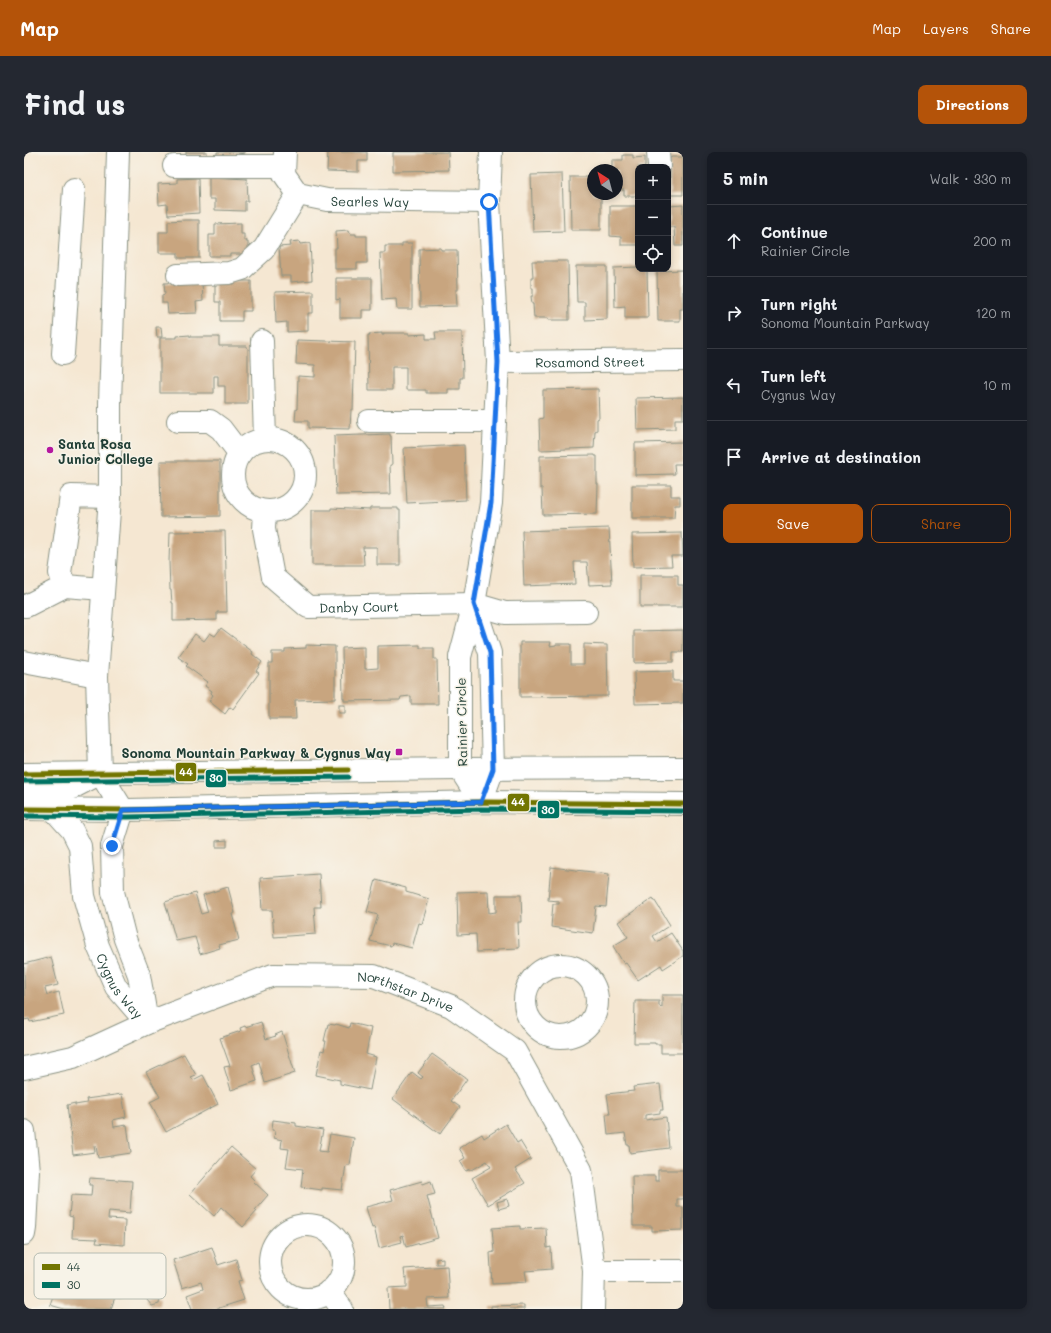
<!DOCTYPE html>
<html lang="en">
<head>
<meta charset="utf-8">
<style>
	:root { --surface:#171b24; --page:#242831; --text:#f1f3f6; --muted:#9ea1a6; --line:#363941; --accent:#b45309 }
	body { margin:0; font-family:Mali,sans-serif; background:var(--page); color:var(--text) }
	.controls { position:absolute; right:12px; top:12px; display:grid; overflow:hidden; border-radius:8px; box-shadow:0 2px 6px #0003 }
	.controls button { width:36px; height:36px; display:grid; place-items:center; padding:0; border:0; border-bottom:1px solid var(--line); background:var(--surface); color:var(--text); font:20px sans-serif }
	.compass { position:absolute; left:563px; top:12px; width:36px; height:36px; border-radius:50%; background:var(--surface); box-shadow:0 2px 6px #0003; rotate:324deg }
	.stop { position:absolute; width:12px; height:12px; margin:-9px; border:3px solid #1a73e8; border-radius:50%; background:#fff }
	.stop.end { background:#1a73e8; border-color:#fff; box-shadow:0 1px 4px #0008 }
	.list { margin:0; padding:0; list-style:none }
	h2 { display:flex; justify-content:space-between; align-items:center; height:52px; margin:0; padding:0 16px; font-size:17px }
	h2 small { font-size:13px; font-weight:400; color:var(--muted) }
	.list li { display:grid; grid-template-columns:26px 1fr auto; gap:12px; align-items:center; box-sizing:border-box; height:72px; padding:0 16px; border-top:1px solid var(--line) }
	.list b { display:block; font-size:15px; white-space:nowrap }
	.list p { margin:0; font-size:13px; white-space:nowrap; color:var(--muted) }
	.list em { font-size:13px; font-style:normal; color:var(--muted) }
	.actions { display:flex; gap:8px; padding:12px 16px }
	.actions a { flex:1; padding:9px 0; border:1px solid var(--accent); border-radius:8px; text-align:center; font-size:14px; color:var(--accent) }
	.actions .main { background:var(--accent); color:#fff }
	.icon { flex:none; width:22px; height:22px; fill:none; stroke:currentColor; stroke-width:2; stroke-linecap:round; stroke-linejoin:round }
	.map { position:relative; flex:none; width:659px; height:1157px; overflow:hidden; border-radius:8px }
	header { display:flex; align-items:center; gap:24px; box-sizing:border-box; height:56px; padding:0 20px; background:var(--accent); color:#fff }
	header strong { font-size:19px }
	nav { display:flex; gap:22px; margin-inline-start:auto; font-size:14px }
	.intro { display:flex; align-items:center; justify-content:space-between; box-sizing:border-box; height:96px; padding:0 24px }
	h1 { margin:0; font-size:28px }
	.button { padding:10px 18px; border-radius:8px; background:var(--accent); color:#fff; font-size:14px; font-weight:700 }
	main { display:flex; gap:24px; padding:0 24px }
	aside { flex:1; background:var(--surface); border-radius:8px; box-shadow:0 2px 6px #0003 }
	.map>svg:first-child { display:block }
	.building { fill:#c8a57f }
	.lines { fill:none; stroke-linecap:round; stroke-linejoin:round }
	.minor-casing { stroke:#8a9283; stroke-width:24 }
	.major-casing { stroke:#8a9283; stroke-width:24 }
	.minor { stroke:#fff; stroke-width:22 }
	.major { stroke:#fff; stroke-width:22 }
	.bus-1-casing { stroke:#f7f3e8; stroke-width:8 }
	.bus-2-casing { stroke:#f7f3e8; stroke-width:8 }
	.bus-1 { stroke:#727501; stroke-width:5 }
	.bus-2 { stroke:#007363; stroke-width:5 }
	.route { stroke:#1a73e8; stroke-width:5 }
	.poi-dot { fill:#b5179e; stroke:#f7f3e8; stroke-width:1.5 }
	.labels { text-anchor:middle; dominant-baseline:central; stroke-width:3; stroke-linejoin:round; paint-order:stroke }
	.street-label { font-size:13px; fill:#1f3d34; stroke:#f7f3e8 }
	.poi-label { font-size:13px; font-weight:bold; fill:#1f3d34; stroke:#f7f3e8; text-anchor:start }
	.key { fill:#f7f3e8; stroke:#b6bcb2; stroke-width:1 }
	.key-label { font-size:11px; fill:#1f3d34 }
	.line-badge { stroke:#f7f3e8; stroke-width:1.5 }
	.badge-label { font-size:11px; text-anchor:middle; font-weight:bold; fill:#fff }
</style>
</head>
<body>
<header>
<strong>Map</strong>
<nav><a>Map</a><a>Layers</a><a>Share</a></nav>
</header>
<div class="intro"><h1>Find us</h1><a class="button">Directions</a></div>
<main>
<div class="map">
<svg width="659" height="1157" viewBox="0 0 659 1157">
	<rect width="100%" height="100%" fill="#f7f3e8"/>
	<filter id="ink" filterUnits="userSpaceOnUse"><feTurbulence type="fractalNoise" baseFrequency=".025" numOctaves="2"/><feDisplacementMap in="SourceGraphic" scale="8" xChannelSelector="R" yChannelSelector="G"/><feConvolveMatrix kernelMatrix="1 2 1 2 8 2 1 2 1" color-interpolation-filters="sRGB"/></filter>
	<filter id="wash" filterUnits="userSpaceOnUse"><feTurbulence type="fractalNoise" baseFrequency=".012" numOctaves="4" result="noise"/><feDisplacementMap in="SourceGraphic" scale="16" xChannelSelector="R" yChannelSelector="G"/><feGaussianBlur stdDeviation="0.9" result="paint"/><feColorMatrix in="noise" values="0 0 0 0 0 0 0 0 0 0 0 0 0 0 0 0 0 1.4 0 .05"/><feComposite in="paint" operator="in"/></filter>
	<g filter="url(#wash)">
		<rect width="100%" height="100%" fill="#f5e7d2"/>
		<g id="blocks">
			<g class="building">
				<rect x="162" y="0" width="21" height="3"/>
				<path d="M193 0H221V1L214 2V3L193 4Z"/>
				<path d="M304 0H343V9H334V20L303 19Z"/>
				<path d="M369 0H424L425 18 369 19Z"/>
				<path d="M599 3H609V6L621 5V15H614V44H600V38H593V18H588V8H599Z"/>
				<path d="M648 5H658L659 6V43H646V6Z"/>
				<path d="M538 22 540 79 509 80 507 23Z"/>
				<path d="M185 25 223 27 224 49H221V59L191 58V47H185Z"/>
				<path d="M546 25H567V29H569V43H577V78H547Z"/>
				<path d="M174 26 175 61 144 63 143 52 135 53 134 32 153 31V27Z"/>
				<path d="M659 53V94H651L650 75H645V54Z"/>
				<path d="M586 54H614V93H597V85L586 84Z"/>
				<path d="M161 68H175V106H154V101H135V80H144V69Z"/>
				<path d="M217 71V82H220V88H223L222 90H224V99L222 102H206V104H185V83H191V72Z"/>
				<path d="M324 78 325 80H326L327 82H332V84H343V111H333V117H311V96H313L312 79Z"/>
				<path d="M275 89 276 92 286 91 288 128 267 130V124H257L255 95 267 94 266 90Z"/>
				<path d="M378 91H388V157H373L372 147 358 148 356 101H361V94H378Z"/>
				<path d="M417 96V98H433L434 138H432L433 154 396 155 395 97Z"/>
				<path d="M508 109H544L545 168H524V166H510L509 152H508L507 144H509V136H507V125H509Z"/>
				<path d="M552 114H583V167L561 168V150H553Z"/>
				<path d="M614 115V117H623L624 166H601V154L591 155 590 116Z"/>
				<path d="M659 118V157H656V169H634L633 119Z"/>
				<path d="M312 126H348V158H338V166H316V147L312 148Z"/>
				<path d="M178 129 179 149 172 150 173 161 144 162 143 151H138V143L141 142 140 131Z"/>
				<path d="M191 129H227V159H218V169H196V150H191Z"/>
				<path d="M289 139V161H284V179L263 180V170L252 171 251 140Z"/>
				<path d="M132 175H137L138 185H133Z"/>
				<path d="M411 180H438L439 226H436V237H424V241H402V238H382V215H368V238H345L344 183H346L345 182 358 181V183H360V181H385V183L402 182V187H412Z"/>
				<path d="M166 183V185H195V194H223V196H224V252H201V234H194V224H190V241H136V186H153V184Z"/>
				<path d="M273 188 331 190 329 258H327L326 277 284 276V269H271L272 257H273L274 224 291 225V213L272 212Z"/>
				<path d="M574 237 575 266 573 267V278L571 279 570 296 516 298 515 267 519 266V238Z"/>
				<path d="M659 245V267H651V277L613 278 612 246Z"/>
				<path d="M366 282V284H367L368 313H366L367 342 312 343 310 284Z"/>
				<path d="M659 290V312H650L651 322 611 323V291Z"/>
				<path d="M440 293 442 348 383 351 380 296Z"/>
				<path d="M571 303V304H573V332H574L573 362 519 363 518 336H516V304Z"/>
				<path d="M136 309H196V364L137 365Z"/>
				<path d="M608 333H647V344H656V353H651L650 366H608Z"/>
				<path d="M307 356 346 358V356H374V358H376V413H353V395H339L340 413H288V358H307Z"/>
				<path d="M585 376 588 432 565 433 563 410H550L551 432 500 434 498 379Z"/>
				<path d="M201 379 203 460H193V468L149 469V451H148L147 438H146L145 410 146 380Z"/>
				<path d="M658 381 659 404H647L648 414 609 415 608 382Z"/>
				<path d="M616 423H654V433H659V455H616Z"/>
				<path d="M197 476 229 500 228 502 238 510 232 519 235 521 209 557 206 555 201 562 185 549 189 543 187 541 188 539 181 534 184 530 162 514 164 512 154 505 171 482 180 489 186 481 191 484Z"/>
				<path d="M659 478V500H649V510L610 511V479Z"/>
				<path d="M496 490H527L526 494 532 493V492H547V512H560V492L583 493 584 544 496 545Z"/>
				<path d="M282 493 311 494V547L271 548 272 567H245V511H248V500H261V497L282 496Z"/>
				<path d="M396 493V496H410V507H413L414 552H387V544L377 545 376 548 320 549V546H319L318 496 341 495V517L354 516V494Z"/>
				<path d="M649 519V529H659V551L611 552 610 520Z"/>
				<rect x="315" y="553" width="6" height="8"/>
				<path d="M203 688V695H192V689Z"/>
				<path d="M527 715 585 722 582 755 572 754 569 781 527 775 529 752H535V749L524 748Z"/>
				<path d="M295 722 297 755H290L292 782 250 785 248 758H238L236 726Z"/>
				<path d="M352 728 382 736V740L405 747 398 772 395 771 388 796 368 791 367 794 346 789 354 763 343 760Z"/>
				<path d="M204 735 211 761 208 762 215 788 195 793 196 796 176 802 171 785 152 789 141 750 171 741 177 762 184 760 179 743Z"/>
				<path d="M464 739 465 761 472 760V743H497L498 770H494L495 796 474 797V799L453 800 452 782 434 783 433 740Z"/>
				<path d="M629 746 646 773 629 784 633 790 647 781 659 799V804L639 817 637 813 614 828 602 811 600 812 589 794 604 785 594 770Z"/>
				<path d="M27 805 34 833 21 836 23 843 35 840 40 863 6 870 5 867 0 868V812Z"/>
				<path d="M638 843H659V901H637V892H631V891H610L611 849H635V854L638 855Z"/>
				<path d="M237 870 242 887 252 884 251 883 258 880 271 921 241 931 235 910 228 913 233 929 207 938 200 915 206 914 196 886 217 879 216 876 221 874V875Z"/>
				<path d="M326 871 347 876 342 902 352 905 346 938 316 932V928L292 923 297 898 300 899 302 889H300L304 872 311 873 312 872 325 876Z"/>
				<path d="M160 902 172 923 167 925 169 928 179 923 194 952 142 980 126 950 136 945 122 920Z"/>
				<path d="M408 902 443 927 427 949 436 955 416 982 369 947 388 920 397 927 399 925 394 921Z"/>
				<path d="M636 932 639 958H636V961L621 963V968L642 965 645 996 606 1001 605 993H603L601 981 584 983 582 962H586L583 942 610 939 609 935Z"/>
				<path d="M98 942 102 965 89 968 90 975 103 973 107 1001 74 1006 72 994H70L71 1000 49 1003 43 953 51 951V953L63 951 62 947Z"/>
				<path d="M249 968 272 971V974L299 978 295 999 303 1000 306 982 330 986 326 1013H322L318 1038 298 1036V1038L277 1035 279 1017 262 1015 265 997 257 996 258 988 250 986 251 979 248 978Z"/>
				<path d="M482 972 493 991 496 989 507 1007 491 1017 501 1031 464 1053 448 1026 467 1015 463 1009 448 1018 447 1017 442 1019 436 1009 441 1006 435 996 458 982 460 986Z"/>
				<path d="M207 995 232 1017 226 1024 230 1028 229 1029 244 1043 231 1058 233 1059 219 1075 197 1055 190 1064 166 1042Z"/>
				<path d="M634 1018H659V1047H653V1055H659V1078L628 1079V1074H609L608 1024H631V1029H634Z"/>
				<path d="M66 1026 108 1029 106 1061 85 1059 84 1067 101 1068 100 1093 72 1091 73 1087 48 1086 49 1065 45 1064 47 1043 67 1044 68 1033H65Z"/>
				<path d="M398 1029 399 1032 407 1029 411 1042 403 1044 414 1086 382 1095 379 1083 376 1084 378 1090 355 1096 350 1075 348 1076 342 1055 369 1048 366 1038Z"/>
				<path d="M483 1047 485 1054 475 1057 473 1050Z"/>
				<path d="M496 1074V1077L522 1076 523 1096 527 1095 528 1117 501 1119 503 1130 468 1132 466 1101 470 1100 468 1076Z"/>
				<path d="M188 1095 194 1113 212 1107 218 1128 214 1129 220 1148 195 1156V1157H168L163 1143 179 1137 177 1130 158 1136 149 1108Z"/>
				<path d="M419 1106V1112H412V1107Z"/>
				<path d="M67 1111 99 1122 95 1131 101 1133 97 1144 92 1142 87 1157H40L26 1153 32 1134 30 1133 36 1113 63 1122Z"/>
				<path d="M423 1114 425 1146 403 1147 404 1155 421 1154 422 1157H365L364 1136 383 1135V1125L381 1126 380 1117Z"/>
				<path d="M131 1141 136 1146 135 1152 128 1154 123 1148 125 1143Z"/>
				<path d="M500 1153V1157H467V1154Z"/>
			</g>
		</g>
	</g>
	<g filter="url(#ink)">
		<use href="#blocks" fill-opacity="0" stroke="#8a9283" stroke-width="1"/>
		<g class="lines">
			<defs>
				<g id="minor">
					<path id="s1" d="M261 0 260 22 274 42 303 48 465 50"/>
					<path d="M634 0 635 15"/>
					<path d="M150 14H260"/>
					<path d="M154 123 205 121 218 117 240 97 274 42"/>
					<path d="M238 189 241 287"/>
					<path d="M39 202 50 37"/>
					<path id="s2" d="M474 210 659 208"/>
					<path d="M154 269H186L197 277 216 302"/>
					<path d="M345 269H471"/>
					<circle cx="245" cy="323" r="36"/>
					<path id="s3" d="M241 359 240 377 249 425 284 455 450 452 481 461 562 460"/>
					<path d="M41 434 36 421 47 344 86 345"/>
					<path d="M450 452 466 501 469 617 457 650"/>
					<path d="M0 454H2L41 434 79 437"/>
					<path d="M0 510 73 524"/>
					<path d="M76 621 73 524 86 345V251L94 0"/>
					<path d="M457 650 436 617V505L450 452 467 351 474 210 465 50 467 0"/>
					<path id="s4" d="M29 657 48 678 56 694 60 744 74 794 92 835 123 871"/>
					<path d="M99 658 88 694 89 740 101 787 115 823 123 870"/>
					<circle cx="537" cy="849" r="36"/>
					<path id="s5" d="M0 916 49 905 123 871 249 823 350 824 427 854 491 899 557 1018 570 1119 569 1157"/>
					<path d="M0 979 4 1019 1 1076 0 1082"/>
					<circle cx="283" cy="1110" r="37"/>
					<path d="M570 1119H659"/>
					<path d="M305 1139 318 1157"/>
				</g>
				<g id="major">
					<path d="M76 621 99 658"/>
					<path d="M0 622 436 617 659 616"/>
					<path d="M0 642 25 640H40L71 624"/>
					<path d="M0 657 104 658 457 650 659 652"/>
				</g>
			</defs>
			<use href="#minor" class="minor-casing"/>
			<use href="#major" class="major-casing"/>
			<use href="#minor" class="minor"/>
			<use href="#major" class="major"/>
			<defs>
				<g id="bus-1">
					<path d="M0 622 324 618"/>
					<path d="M0 657 104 658 457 650 659 652"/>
				</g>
				<g id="bus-2">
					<path d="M0 629 324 625"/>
					<path d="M0 664 104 665 457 657 659 659"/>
				</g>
			</defs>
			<use href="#bus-1" class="bus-1-casing"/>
			<use href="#bus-2" class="bus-2-casing"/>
			<use href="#bus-1" class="bus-1"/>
			<use href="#bus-2" class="bus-2"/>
		</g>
	</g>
	<g class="lines" filter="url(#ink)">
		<path class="route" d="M88 694 99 658 457 650 469 617 466 501 450 452 467 351 474 210 465 50"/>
	</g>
	<g class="poi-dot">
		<circle cx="26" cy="298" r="4"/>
		<rect x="371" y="596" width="8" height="8" rx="2"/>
	</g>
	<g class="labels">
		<g class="street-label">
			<text stroke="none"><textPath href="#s1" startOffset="119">Searles Way</textPath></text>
			<text stroke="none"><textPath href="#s2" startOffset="92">Rosamond Street</textPath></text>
			<text stroke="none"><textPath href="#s3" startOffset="164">Danby Court</textPath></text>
			<text transform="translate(437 570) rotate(-91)">Rainier Circle</text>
			<text stroke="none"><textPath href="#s4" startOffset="194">Cygnus Way</textPath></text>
			<text stroke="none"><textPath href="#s5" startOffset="402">Northstar Drive</textPath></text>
		</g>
		<g class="poi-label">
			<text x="34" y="291">Santa Rosa<tspan x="34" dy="15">Junior College</tspan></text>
			<text x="367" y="600" text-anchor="end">Sonoma Mountain Parkway &amp; Cygnus Way</text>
		</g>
	</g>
	<rect x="10" y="1101" width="132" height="46" rx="6" class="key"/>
	<rect x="18" y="1112" width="18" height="6" fill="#727501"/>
	<rect x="18" y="1130" width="18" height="6" fill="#007363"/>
	<g class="key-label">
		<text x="43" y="1119">44</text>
		<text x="43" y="1137">30</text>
	</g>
	<g class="line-badge">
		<rect x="151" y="610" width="22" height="20" rx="4" fill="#727501"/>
		<rect x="181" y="617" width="22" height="19" rx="4" fill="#007363"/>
		<rect x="483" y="641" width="23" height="19" rx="4" fill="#727501"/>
		<rect x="513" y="648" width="23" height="19" rx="4" fill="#007363"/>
	</g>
	<g class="badge-label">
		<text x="162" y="624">44</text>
		<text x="192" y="630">30</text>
		<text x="494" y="654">44</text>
		<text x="524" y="662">30</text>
	</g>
</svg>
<div class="controls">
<button>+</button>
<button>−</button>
<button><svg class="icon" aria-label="locate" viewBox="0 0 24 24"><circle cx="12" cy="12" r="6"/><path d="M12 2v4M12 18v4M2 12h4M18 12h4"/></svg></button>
</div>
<svg class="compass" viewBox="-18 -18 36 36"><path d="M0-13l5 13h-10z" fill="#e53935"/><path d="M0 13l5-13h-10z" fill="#9ea1a6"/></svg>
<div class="stop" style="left:465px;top:50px"></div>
<div class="stop end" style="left:88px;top:694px"></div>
</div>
<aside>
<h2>5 min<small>Walk · 330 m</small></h2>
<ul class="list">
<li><svg class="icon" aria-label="ahead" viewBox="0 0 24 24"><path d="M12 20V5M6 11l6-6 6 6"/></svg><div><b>Continue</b><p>Rainier Circle</p></div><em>200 m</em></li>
<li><svg class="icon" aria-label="right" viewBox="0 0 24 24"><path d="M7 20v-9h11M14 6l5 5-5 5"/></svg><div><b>Turn right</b><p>Sonoma Mountain Parkway</p></div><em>120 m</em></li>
<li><svg class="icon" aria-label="left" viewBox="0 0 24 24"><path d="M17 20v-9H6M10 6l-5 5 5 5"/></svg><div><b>Turn left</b><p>Cygnus Way</p></div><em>10 m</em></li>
<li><svg class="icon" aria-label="arrive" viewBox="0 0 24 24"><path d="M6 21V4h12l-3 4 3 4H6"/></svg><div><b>Arrive at destination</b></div></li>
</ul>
<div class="actions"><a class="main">Save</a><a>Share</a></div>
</aside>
</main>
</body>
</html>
